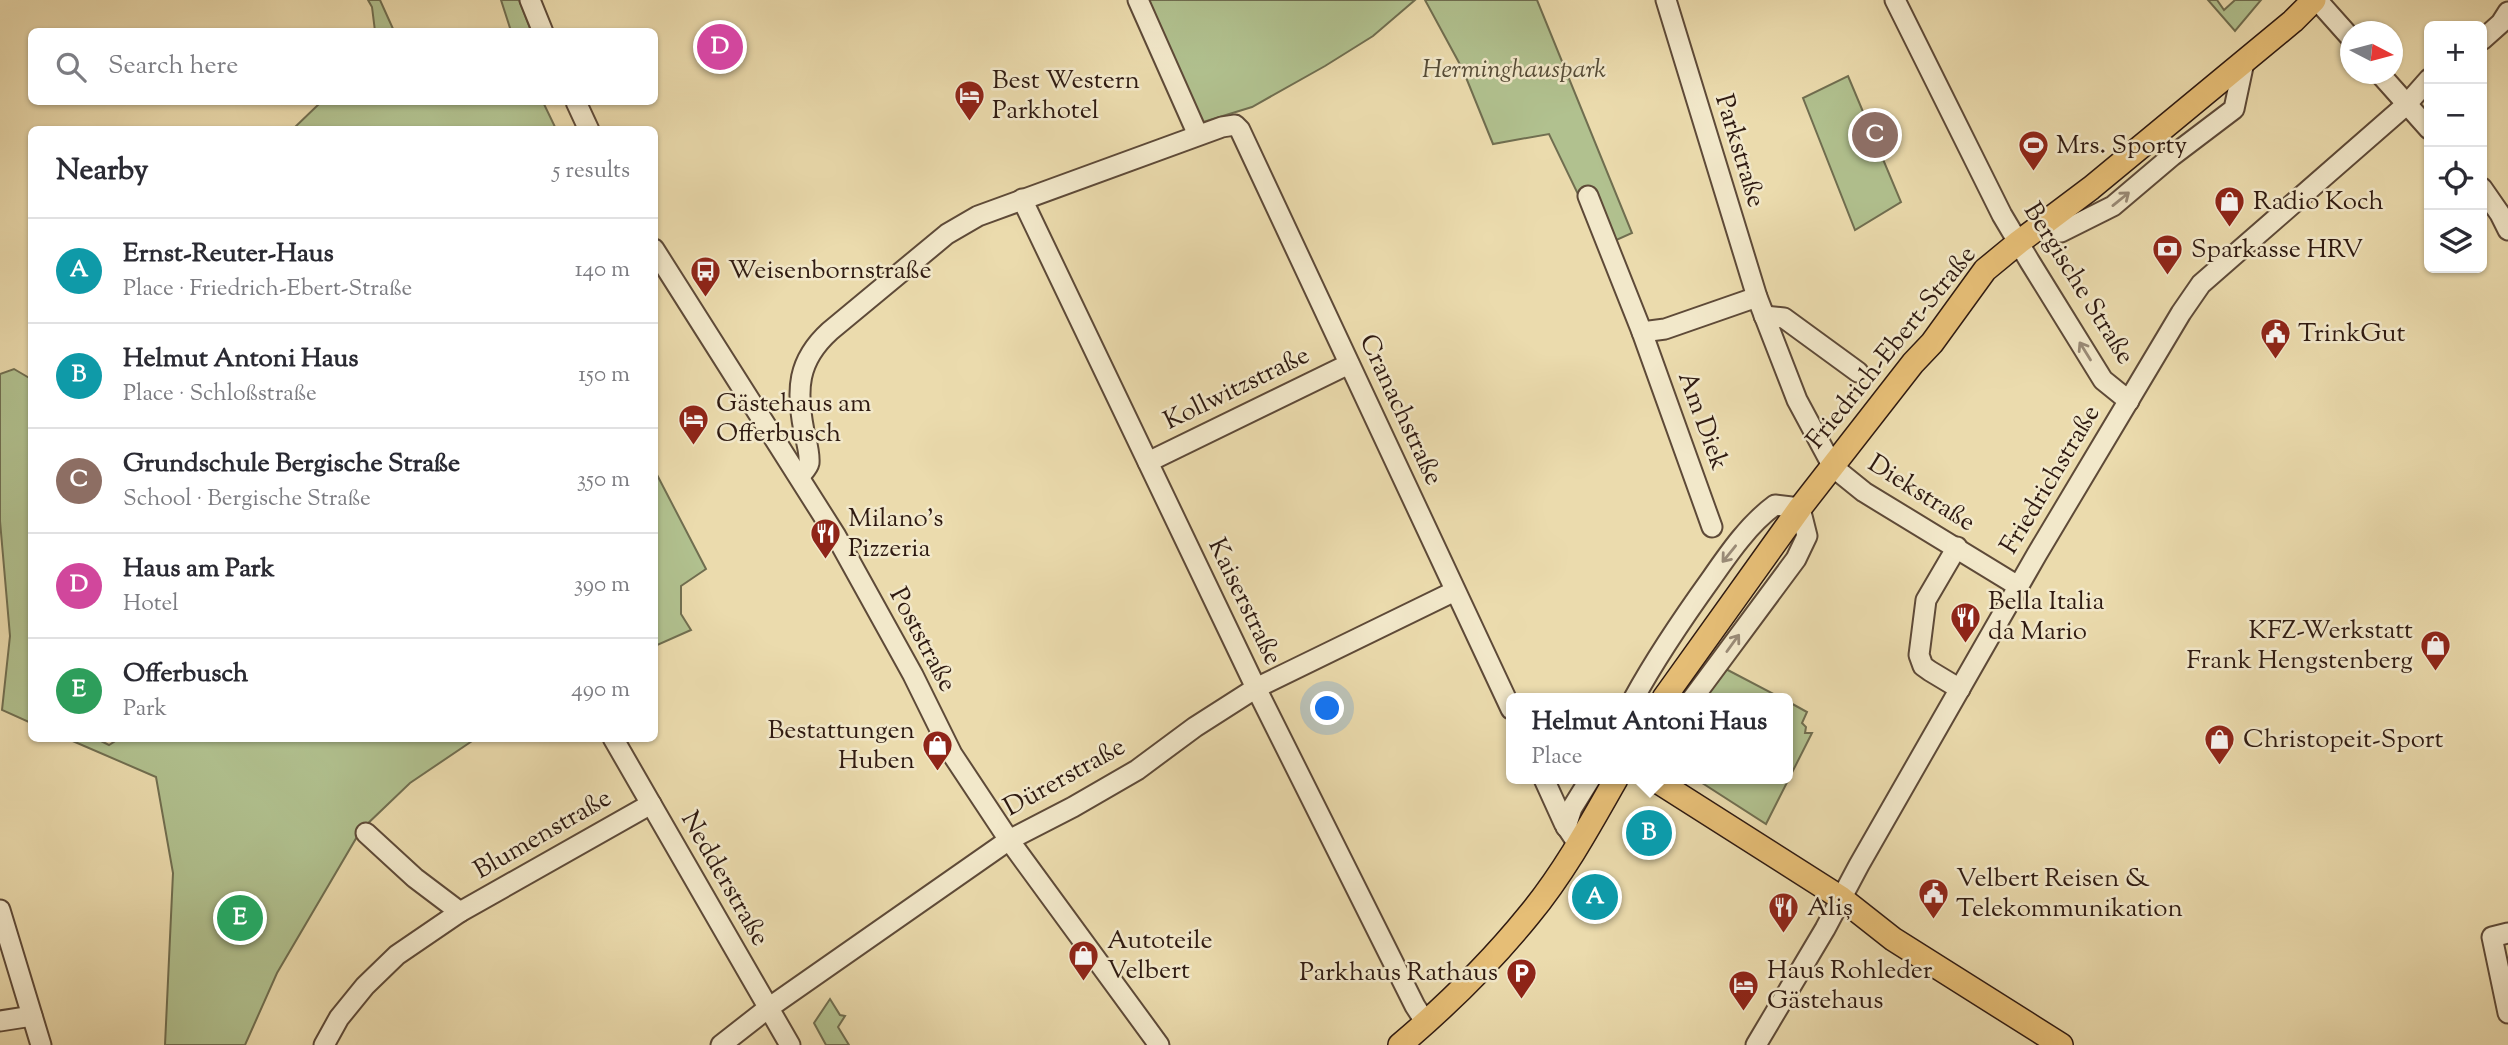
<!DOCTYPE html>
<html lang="en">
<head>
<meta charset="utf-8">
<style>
	:root { --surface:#fff; --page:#f7f7f7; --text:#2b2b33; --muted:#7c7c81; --line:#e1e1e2; --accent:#8f2418 }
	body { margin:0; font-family:"Sorts Mill Goudy",serif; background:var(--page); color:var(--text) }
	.controls { position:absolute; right:21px; top:21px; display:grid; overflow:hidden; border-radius:10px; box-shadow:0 2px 5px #0004 }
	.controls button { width:63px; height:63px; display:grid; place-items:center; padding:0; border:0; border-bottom:2px solid var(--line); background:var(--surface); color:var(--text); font:35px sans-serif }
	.compass { position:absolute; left:2340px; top:21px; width:63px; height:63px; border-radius:50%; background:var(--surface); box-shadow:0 2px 5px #0004; rotate:96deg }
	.you { position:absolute; left:1328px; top:709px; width:24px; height:24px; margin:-18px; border:5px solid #fff; border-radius:50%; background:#1a73e8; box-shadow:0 0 0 10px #1a73e833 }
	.badge { display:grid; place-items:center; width:46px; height:46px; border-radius:50%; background:var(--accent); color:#fff; font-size:23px; font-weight:700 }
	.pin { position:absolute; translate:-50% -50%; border:4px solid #fff; box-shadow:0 2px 7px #0006 }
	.popup { position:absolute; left:1506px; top:693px; width:287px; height:91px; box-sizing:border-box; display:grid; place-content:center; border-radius:10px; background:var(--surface); filter:drop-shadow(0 2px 5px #0005); font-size:23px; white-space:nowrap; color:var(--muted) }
	.popup b { font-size:26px; color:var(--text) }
	.popup::after { content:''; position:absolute; left:50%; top:100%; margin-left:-14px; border:14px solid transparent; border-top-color:var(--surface) }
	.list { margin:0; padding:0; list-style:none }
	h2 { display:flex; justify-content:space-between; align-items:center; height:91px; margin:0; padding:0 28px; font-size:30px }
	h2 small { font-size:23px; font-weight:400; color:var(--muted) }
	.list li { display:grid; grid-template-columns:46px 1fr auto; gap:21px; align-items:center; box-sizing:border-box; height:105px; padding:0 28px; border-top:2px solid var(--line) }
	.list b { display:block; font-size:26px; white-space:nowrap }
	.list p { margin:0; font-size:23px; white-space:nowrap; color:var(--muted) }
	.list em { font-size:23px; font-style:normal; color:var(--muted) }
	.icon { flex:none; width:38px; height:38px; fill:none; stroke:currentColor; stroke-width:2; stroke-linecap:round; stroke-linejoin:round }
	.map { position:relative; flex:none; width:2508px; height:1045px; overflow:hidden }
	.search { position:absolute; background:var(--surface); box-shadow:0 2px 5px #0004; left:28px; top:28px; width:630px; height:77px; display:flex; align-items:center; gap:18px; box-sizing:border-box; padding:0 24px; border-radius:10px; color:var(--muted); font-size:26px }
	.panel { position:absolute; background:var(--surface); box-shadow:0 2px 5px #0004; left:28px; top:126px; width:630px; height:616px; border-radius:10px }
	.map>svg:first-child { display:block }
	.green { fill:#b1c18f; stroke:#706e50; stroke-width:2 }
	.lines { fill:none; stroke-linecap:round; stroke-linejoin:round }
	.minor-casing { stroke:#5e4a38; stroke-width:23 }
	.major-casing { stroke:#2f1a11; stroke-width:26 }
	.minor { stroke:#f2e8ca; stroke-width:19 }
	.major { stroke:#e6be76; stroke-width:23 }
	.oneway { stroke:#9a8b77 }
	.labels { text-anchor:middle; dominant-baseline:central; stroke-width:5; stroke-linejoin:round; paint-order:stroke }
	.park-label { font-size:26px; font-style:italic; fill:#564c37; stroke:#f2e8ca }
	.poi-label { font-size:26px; fill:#2f1a11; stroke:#f2e8ca; text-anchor:start }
	.street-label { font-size:26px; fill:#2f1a11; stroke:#f2e8ca }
</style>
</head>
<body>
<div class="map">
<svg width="2508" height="1045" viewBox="0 0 2508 1045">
	<rect width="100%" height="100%" fill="#ebdbad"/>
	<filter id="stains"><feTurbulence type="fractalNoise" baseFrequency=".00286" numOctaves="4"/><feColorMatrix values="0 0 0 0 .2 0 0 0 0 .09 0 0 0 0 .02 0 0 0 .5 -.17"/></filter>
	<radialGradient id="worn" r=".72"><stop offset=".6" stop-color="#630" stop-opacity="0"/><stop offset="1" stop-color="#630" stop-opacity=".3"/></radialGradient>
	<g class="green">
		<path d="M368 0H380L394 31H375L372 7Z"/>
		<path d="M501 0H519L531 31H511Z"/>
		<path d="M1143 0H1415L1373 36 1325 66 1252 107 1200 123Z"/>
		<path d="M1425 0H1537L1632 233 1603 246 1549 134 1493 144 1463 70Z"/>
		<path d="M2208 0H2217L2224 10 2235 0H2261L2235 31Z"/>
		<path d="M1848 76 1901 202 1855 230 1803 98Z"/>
		<path d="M321 102H543L556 129H293Z"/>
		<path d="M14 369 31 379V723L2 710 10 636 0 521V374Z"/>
		<path d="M654 469 706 569 681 586V614L691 630 655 646Z"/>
		<path d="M1722 667 1781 698H1701Z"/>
		<path d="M1787 701 1807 712 1802 723 1806 727 1805 733H1812L1766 824 1696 779H1787Z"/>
		<path d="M120 738 475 739 410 783 361 830 277 973 245 1045H165L173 873 156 777 68 739H97L109 745Z"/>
		<path d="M830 999 840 1015 845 1016 838 1027 849 1045H826L814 1023Z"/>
	</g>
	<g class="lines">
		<defs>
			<g id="minor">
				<path d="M530 0 543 32"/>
				<path d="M1138 0 1198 135"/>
				<path d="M1666 0 1757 297 1797 400 1833 467 1864 492 2018 586"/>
				<path d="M1895 0 2002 215 2030 262 2103 380 2129 401"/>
				<path d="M2317 0 2350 37"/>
				<path d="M2482 40 2501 23 2508 12"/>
				<path d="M2380 74 2429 129"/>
				<path d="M576 102 589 130"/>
				<path d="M2482 188 2500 214 2508 230"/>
				<path d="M1588 196 1642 332 1712 527"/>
				<path d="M1022 199 1256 688 1415 1006 1426 1023"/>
				<path d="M2035 231 2061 232 2113 206 2172 156 2234 109 2244 62"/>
				<path d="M654 249 836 536 913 675 952 754 1009 840 1159 1045"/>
				<path d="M1764 316 1784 318 1858 372"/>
				<path d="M1642 332 1665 329 1757 297"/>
				<path d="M1148 462 1349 364"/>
				<path d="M800 476C803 472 808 468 809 463 810 453 806 440 804 431 796 390 797 361 830 331L947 234 978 216 1222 127 1235 125 1240 130 1511 709"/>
				<path d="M1957 547 1926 600 1919 655 1923 666 1930 671 1960 689"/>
				<path d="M1634 698C1657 656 1683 618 1711 579 1729 553 1749 524 1775 505L1800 508 1807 536 1796 559 1693 698"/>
				<path d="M613 738 790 1045"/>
				<path d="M1544 779 1564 823 1578 844"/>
				<path d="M1566 827 1572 808 1590 779"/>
				<path d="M366 833 415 878 460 912"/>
				<path d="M0 910 41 1045"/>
				<path d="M2508 933 2492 937 2508 1013"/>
				<path d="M0 1021 32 1016"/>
				<path d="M324 1045 339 1018 365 986 397 955 460 912 651 804"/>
				<path d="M721 1045 767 1009 1009 840 1073 807 1137 770 1195 727 1256 688 1455 591"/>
				<path d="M1756 1045 1825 929 1859 865 2037 554 2181 313 2201 284 2406 105 2429 79"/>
			</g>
			<g id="major">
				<path d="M1664 698 1800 508 1913 363 1932 343 1985 270 2019 242 2091 188 2293 21 2314 0"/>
				<path d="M1654 779 1841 898 1893 939 2061 1045"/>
				<path d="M1400 1045C1446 1006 1491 962 1529 915 1563 874 1590 825 1616 779"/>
			</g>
		</defs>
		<use href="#minor" class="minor-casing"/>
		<use href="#major" class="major-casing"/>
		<use href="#minor" class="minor"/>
		<use href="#major" class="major"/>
	</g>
	<defs><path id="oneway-shaft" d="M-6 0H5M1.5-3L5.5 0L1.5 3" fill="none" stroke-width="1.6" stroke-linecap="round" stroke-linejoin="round" transform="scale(1.75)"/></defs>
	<g class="oneway">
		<use href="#oneway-shaft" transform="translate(2121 199) rotate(-39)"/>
		<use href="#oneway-shaft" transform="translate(2085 351) rotate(-122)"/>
		<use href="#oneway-shaft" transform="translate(1729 554) rotate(129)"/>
		<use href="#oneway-shaft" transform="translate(1733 643) rotate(-54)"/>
	</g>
	<defs>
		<symbol id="hotel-pin" viewBox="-11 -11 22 30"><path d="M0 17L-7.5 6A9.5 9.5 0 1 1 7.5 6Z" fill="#8f2418" stroke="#f2e8ca"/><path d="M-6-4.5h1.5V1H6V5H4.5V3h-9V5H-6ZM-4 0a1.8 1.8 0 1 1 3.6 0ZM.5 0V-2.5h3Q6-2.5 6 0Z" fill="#fff"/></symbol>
		<symbol id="stadium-pin" viewBox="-11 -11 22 30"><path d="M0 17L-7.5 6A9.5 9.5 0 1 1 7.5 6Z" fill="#8f2418" stroke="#f2e8ca"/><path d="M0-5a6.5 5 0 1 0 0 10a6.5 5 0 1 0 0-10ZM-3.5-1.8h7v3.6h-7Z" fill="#fff"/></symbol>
		<symbol id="shop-pin" viewBox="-11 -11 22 30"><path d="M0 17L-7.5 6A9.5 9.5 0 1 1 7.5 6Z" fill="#8f2418" stroke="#f2e8ca"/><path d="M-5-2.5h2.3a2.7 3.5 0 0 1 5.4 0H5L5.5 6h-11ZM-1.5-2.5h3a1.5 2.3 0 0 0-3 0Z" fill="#fff"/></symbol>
		<symbol id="bank-pin" viewBox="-11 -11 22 30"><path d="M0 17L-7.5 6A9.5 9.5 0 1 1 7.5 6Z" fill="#8f2418" stroke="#f2e8ca"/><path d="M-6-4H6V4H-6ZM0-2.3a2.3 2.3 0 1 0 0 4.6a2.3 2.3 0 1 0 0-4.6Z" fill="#fff"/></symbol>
		<symbol id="bus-pin" viewBox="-11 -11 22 30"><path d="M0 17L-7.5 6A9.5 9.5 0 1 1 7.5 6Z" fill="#8f2418" stroke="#f2e8ca"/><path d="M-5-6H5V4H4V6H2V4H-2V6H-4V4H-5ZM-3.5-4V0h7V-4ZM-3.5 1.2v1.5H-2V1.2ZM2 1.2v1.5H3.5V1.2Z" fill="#fff"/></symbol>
		<symbol id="civic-pin" viewBox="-11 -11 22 30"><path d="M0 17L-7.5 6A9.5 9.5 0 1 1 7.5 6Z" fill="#8f2418" stroke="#f2e8ca"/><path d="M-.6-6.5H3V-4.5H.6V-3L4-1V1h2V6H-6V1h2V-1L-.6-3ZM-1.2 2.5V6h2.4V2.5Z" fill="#fff"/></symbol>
		<symbol id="restaurant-pin" viewBox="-11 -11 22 30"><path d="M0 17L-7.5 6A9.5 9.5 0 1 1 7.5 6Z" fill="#8f2418" stroke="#f2e8ca"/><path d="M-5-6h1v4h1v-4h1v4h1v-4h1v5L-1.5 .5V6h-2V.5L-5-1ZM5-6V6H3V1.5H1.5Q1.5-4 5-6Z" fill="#fff"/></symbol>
		<symbol id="parking-pin" viewBox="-11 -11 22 30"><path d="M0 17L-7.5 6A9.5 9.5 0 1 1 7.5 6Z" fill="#8f2418" stroke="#f2e8ca"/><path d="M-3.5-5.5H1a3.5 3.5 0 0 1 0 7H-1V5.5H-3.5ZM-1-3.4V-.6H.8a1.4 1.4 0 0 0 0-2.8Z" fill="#fff"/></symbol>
	</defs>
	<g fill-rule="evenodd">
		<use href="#hotel-pin" x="952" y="78" width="35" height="47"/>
		<use href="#stadium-pin" x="2016" y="128" width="35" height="47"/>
		<use href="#shop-pin" x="2212" y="184" width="35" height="47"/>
		<use href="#bank-pin" x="2150" y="232" width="35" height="47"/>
		<use href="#bus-pin" x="688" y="254" width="35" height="47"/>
		<use href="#civic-pin" x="2258" y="316" width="35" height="47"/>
		<use href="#hotel-pin" x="676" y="402" width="35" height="47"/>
		<use href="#restaurant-pin" x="808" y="516" width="35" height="47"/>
		<use href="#restaurant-pin" x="1948" y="600" width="35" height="47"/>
		<use href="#shop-pin" x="2418" y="628" width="35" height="47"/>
		<use href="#shop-pin" x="2202" y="722" width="35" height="47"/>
		<use href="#shop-pin" x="920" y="728" width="35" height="47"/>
		<use href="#civic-pin" x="1916" y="876" width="35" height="47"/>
		<use href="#restaurant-pin" x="1766" y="890" width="35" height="47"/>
		<use href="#shop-pin" x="1066" y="938" width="35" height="47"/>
		<use href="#parking-pin" x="1504" y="956" width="35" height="47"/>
		<use href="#hotel-pin" x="1726" y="968" width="35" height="47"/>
	</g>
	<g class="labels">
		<g class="park-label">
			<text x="1514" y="70">Herminghauspark</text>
		</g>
		<g class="poi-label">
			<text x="992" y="81">Best Western<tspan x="992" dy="30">Parkhotel</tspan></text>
			<text x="2056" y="146">Mrs. Sporty</text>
			<text x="2253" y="202">Radio Koch</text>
			<text x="2191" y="250">Sparkasse HRV</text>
			<text x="728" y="271">Weisenbornstraße</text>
			<text x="2298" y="334">TrinkGut</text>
			<text x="716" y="404">Gästehaus am<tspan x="716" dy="30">Offerbusch</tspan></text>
			<text x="848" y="519">Milano's<tspan x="848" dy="30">Pizzeria</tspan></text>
			<text x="1988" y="602">Bella Italia<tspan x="1988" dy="30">da Mario</tspan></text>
			<text x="2413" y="631" text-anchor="end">KFZ-Werkstatt<tspan x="2413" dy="30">Frank Hengstenberg</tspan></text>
			<text x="915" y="731" text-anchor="end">Bestattungen<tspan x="915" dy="30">Huben</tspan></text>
			<text x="2243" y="740">Christopeit-Sport</text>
			<text x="1956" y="879">Velbert Reisen &amp;<tspan x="1956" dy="30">Telekommunikation</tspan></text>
			<text x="1807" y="908">Aliş</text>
			<text x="1107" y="941">Autoteile<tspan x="1107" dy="30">Velbert</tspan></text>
			<text x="1767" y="971">Haus Rohleder<tspan x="1767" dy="30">Gästehaus</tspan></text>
			<text x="1498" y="973" text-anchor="end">Parkhaus Rathaus</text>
		</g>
		<g class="street-label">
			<text transform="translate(1739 151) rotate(73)">Parkstraße</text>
			<text transform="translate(2078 284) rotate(58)">Bergische Straße</text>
			<text transform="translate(1892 348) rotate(-51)">Friedrich-Ebert-Straße</text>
			<text transform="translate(1237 389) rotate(-26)">Kollwitzstraße</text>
			<text transform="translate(1400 410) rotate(65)">Cranachstraße</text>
			<text transform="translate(1702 421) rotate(70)">Am Diek</text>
			<text transform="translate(2051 480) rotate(-59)">Friedrichstraße</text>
			<text transform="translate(1921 494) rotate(32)">Diekstraße</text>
			<text transform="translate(1244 602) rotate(64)">Kaiserstraße</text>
			<text transform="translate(922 640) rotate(62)">Poststraße</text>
			<text transform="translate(1065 778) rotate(-29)">Dürerstraße</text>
			<text transform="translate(543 835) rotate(-30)">Blumenstraße</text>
			<text transform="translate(724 879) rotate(60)">Nedderstraße</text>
		</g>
	</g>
	<rect width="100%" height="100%" filter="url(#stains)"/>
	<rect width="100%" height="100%" fill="url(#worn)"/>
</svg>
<div class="controls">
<button>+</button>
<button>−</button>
<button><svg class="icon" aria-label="locate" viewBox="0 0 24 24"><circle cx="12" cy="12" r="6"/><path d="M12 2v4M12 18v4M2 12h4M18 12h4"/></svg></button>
<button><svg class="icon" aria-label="layers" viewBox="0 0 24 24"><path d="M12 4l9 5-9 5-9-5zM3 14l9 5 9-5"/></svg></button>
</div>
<svg class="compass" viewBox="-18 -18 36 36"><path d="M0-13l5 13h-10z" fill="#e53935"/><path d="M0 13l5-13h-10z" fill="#7c7c81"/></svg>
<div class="you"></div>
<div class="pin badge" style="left:1595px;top:897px;background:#0f9aa8">A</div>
<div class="pin badge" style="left:1649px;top:833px;background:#0f9aa8">B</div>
<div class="popup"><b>Helmut Antoni Haus</b>Place</div>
<div class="pin badge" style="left:1875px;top:135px;background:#8d6e63">C</div>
<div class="pin badge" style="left:720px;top:47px;background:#d1479c">D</div>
<div class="pin badge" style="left:240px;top:918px;background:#2e9e5b">E</div>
<div class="search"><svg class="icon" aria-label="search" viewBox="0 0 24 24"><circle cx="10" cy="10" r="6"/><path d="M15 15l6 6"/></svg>Search here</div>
<section class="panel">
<h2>Nearby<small>5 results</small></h2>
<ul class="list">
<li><span class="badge" style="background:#0f9aa8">A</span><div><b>Ernst-Reuter-Haus</b><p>Place · Friedrich-Ebert-Straße</p></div><em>140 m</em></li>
<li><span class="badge" style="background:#0f9aa8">B</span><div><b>Helmut Antoni Haus</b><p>Place · Schloßstraße</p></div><em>150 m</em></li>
<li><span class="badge" style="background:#8d6e63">C</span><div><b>Grundschule Bergische Straße</b><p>School · Bergische Straße</p></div><em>350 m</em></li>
<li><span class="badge" style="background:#d1479c">D</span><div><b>Haus am Park</b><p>Hotel</p></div><em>390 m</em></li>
<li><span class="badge" style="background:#2e9e5b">E</span><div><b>Offerbusch</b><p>Park</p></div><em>490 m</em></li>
</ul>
</section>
</div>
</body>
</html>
